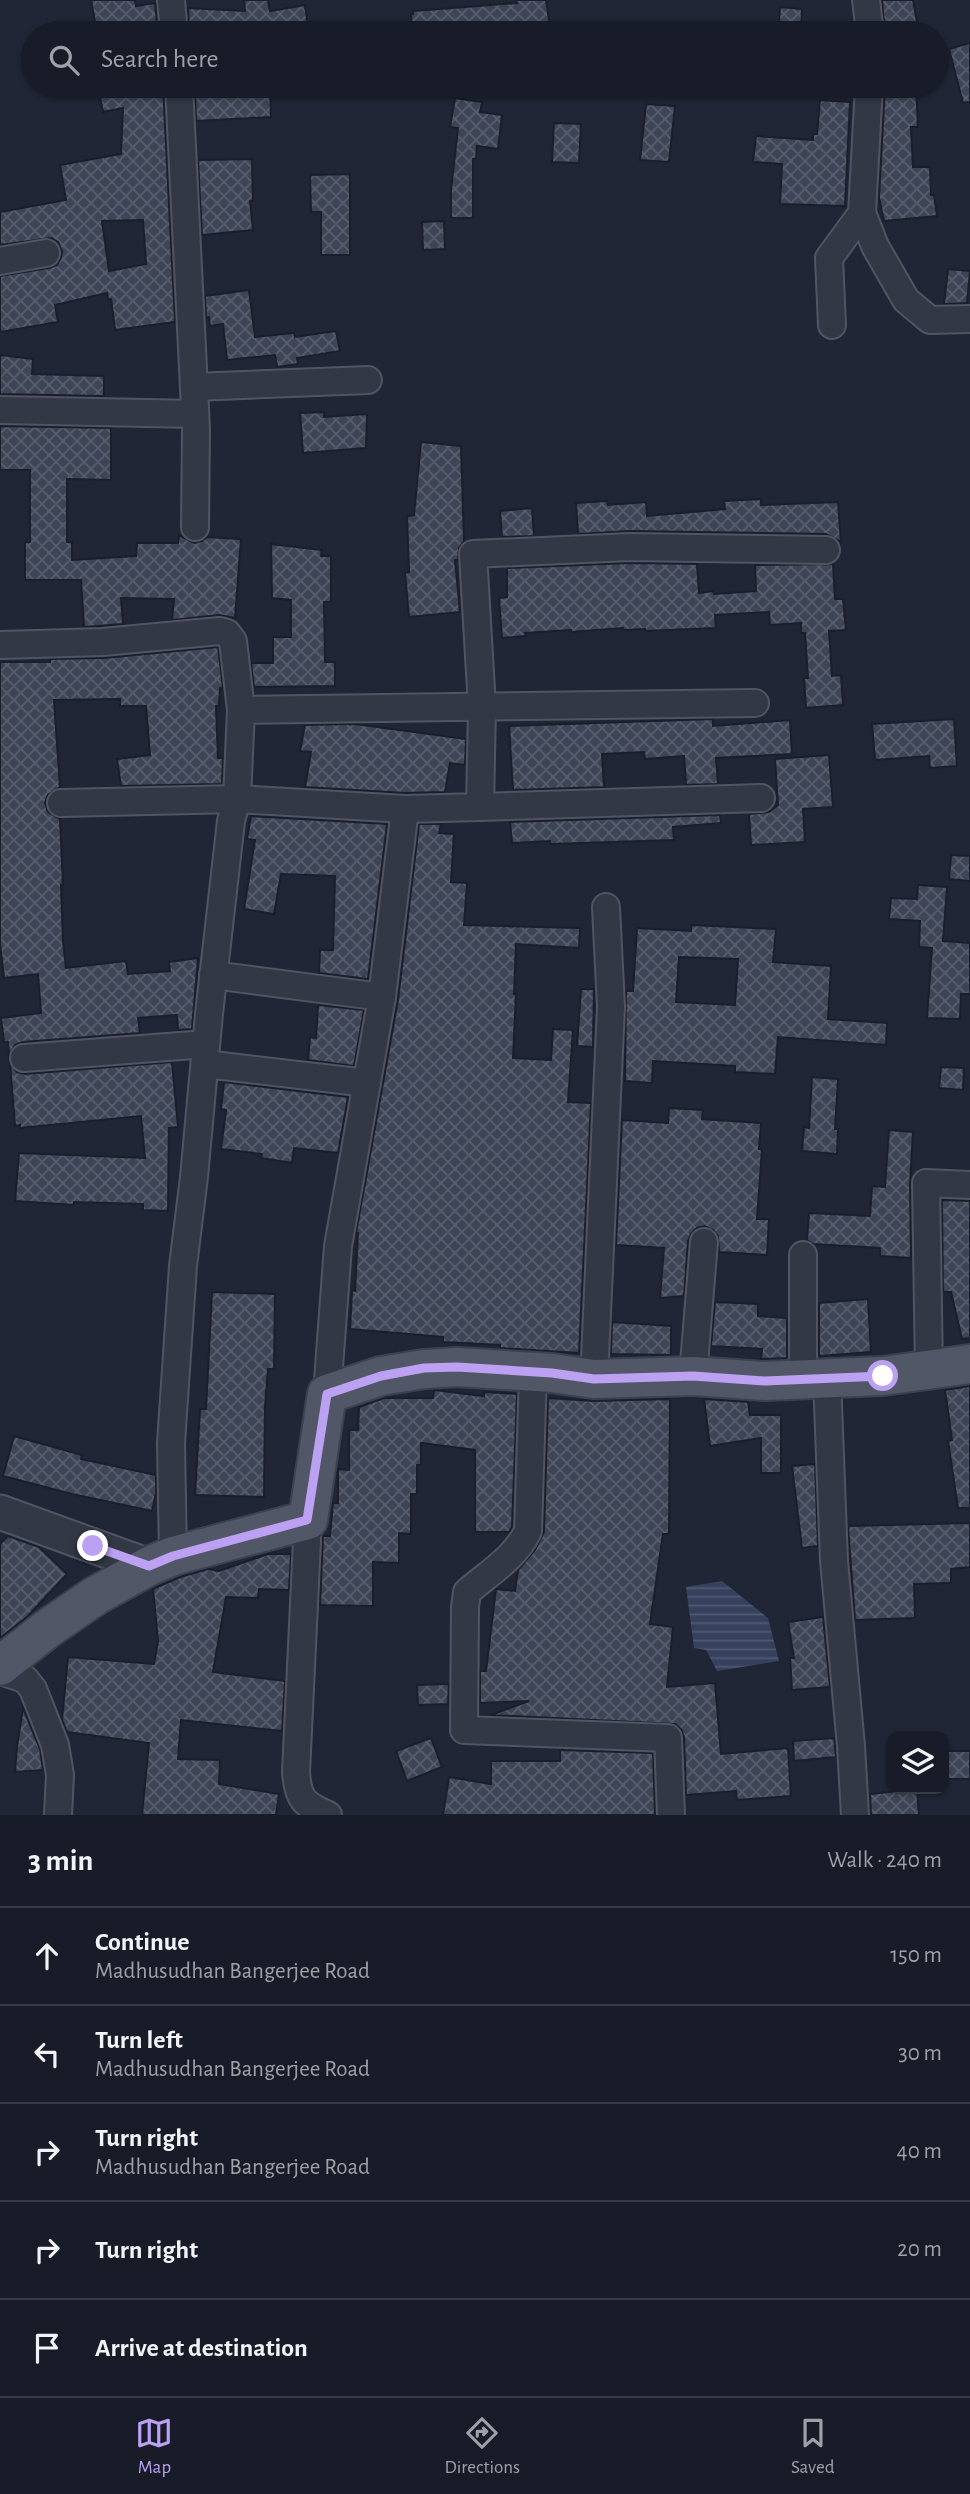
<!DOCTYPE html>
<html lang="en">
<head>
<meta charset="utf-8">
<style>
	:root { --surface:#181c28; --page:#252934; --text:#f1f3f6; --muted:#9fa1a8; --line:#363a45; --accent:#bca0f2 }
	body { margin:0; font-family:"Alegreya Sans",sans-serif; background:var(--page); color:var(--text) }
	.controls { position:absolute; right:21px; bottom:21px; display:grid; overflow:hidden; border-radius:14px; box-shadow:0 2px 5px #0004 }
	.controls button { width:63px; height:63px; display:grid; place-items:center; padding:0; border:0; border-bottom:2px solid var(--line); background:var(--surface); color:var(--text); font:35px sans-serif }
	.stop { position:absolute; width:21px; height:21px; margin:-16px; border:5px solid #bca0f2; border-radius:50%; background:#fff }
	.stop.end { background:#bca0f2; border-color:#fff; box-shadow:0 2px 7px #0008 }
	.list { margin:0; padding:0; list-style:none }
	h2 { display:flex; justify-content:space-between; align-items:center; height:91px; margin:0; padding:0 28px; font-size:30px }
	h2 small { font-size:23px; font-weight:400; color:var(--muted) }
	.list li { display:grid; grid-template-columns:46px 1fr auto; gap:21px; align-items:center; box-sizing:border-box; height:98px; padding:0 28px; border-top:2px solid var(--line) }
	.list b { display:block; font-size:26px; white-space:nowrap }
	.list p { margin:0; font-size:23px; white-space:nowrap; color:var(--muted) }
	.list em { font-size:23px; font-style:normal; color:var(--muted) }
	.icon { flex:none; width:38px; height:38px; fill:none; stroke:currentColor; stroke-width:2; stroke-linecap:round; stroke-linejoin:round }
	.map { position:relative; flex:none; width:970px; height:1815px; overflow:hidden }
	.search { position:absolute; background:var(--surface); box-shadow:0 2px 5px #0004; left:21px; right:21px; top:21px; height:77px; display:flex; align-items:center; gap:18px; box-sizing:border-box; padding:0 24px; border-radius:38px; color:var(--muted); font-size:26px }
	.sheet { height:581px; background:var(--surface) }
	nav { display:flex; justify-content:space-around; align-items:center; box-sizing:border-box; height:98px; border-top:2px solid var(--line); background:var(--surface); font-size:19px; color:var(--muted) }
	nav a { display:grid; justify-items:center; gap:4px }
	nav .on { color:var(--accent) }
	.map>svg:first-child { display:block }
	.water { fill:url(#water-rules) }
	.building { fill:url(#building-cross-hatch); stroke:#1b1f2c; stroke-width:2; fill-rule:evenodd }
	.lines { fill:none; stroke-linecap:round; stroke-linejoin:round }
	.minor-casing { stroke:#515563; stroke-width:30 }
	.tertiary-casing { stroke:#515563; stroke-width:37 }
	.primary-casing { stroke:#3d414f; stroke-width:42 }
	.minor { stroke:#333845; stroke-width:26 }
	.tertiary { stroke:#333845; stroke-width:33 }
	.primary { stroke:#515766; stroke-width:38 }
	.route { stroke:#bca0f2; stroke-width:9 }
</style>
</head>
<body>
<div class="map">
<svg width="970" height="1815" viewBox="0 0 970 1815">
	<defs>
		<pattern id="water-rules" width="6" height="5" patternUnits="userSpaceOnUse" patternTransform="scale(1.75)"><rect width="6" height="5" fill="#36415d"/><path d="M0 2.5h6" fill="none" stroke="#505a73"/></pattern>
		<pattern id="building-cross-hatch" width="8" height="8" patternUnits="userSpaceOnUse" patternTransform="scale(1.75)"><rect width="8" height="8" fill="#3e4556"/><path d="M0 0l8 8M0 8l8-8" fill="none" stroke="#575d6d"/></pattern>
	</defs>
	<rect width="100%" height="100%" fill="#202635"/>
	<path class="water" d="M722 1581 768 1618 779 1661 717 1671 706 1650 694 1648 686 1587Z"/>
	<g class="building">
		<path d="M91 0H135L136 6 155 3 158 33H97Z"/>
		<path d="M244 0H268L270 11 305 5 309 32 189 33 188 8 245 11Z"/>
		<path d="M516 0H546L551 33H458L457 28 412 31 411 14H413V11L517 3Z"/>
		<path d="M882 0H913L919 33H885Z"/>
		<path d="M780 7 802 9 801 33H778Z"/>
		<path d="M970 43V102L963 103 949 49Z"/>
		<path d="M98 86H163L175 322 115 330 111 299 108 300 107 293 55 305 58 322 0 332V276L49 268 57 265 61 258 62 251 58 242 51 238 0 245V212L66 200 60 165 121 154 123 108 103 112ZM143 220 146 264 109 271 102 221Z"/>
		<path d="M270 86 271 117 196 121 195 89Z"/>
		<path d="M885 86H916L918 127H911L913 167H930L931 195H934L937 216 884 221 879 198Z"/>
		<path d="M455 98 482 102 480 112 502 115 498 149 477 146 476 159H473V218H451V190L458 128 450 127Z"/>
		<path d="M820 100 850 102 845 206 780 204 782 164 753 162 756 136 813 140V134H817Z"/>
		<path d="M646 104 675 106 669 162 640 160Z"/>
		<path d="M554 123 581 124 579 163 552 162Z"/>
		<path d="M252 159 253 201H250L253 230 202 235 198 160Z"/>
		<path d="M350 174V255H321V212H311L310 175Z"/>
		<path d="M444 221 445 249 423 250 422 222Z"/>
		<path d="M948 269 970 271 967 303 944 304Z"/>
		<path d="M249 290 255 337 294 333 295 337 336 331 340 351 297 358 298 364 277 367 275 355 227 360 223 324 210 326 209 317 206 318 205 296Z"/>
		<path d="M0 355 33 359 32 374 104 376V396L0 394Z"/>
		<path d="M324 412V417L367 414 366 448 303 453 300 413Z"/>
		<path d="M0 426 111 428V480L67 479V542H72V560L136 556 137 543H178L179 535 194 543 202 541 207 537 241 539 235 618 219 615 172 620 174 599 121 598 123 624 84 627 81 580H25V542H30V470H0Z"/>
		<path d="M421 442 461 446 464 541 459 548 458 560H455L460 612 409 617 405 573 409 572 407 516 414 515Z"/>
		<path d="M761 499V505L838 502 841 542 826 534 630 531 578 534 576 503 607 501 608 505 646 502 647 516 725 509 724 501Z"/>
		<path d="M532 508 534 536 502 537 500 511Z"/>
		<path d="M271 544 322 550 321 556H331V602H324L325 662H335V686L254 687 251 663H273V637H291V600L272 598Z"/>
		<path d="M630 563 697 564 699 593 713 591 714 594 756 591 755 565 833 564 835 599H843L846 630 829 631 832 676 841 675 843 705 806 708 804 678H808L805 633H801V623L770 625 769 612 715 615 716 628 645 631V629L624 630 623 628 571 632V630L525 633 526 636 502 638 499 598 507 597V568Z"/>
		<path d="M218 647 223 688H220L219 706H216L218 758H223L222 784 121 786 117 759 150 755 146 706H120V699L54 700 60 787 48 795 45 803 48 812 60 819 63 885H61L63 941 66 968 126 961 128 974 170 971 169 962 198 958 192 1029 178 1030 177 1015 138 1018 140 1033 23 1042 15 1045 9 1056 8 1042H4L1 1018 41 1013 38 974 4 978 0 944V662H50V659L104 658Z"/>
		<path d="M713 719V726L790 720 792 754 716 758 718 784 686 785 684 756 645 759 644 752 602 754 604 787 513 790 509 726Z"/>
		<path d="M954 719 957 766 930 768 929 756 875 760 872 724Z"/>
		<path d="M355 724 466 739 465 765 450 763 445 792 405 793 305 787 311 752 300 751 305 725Z"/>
		<path d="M829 755 833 807 803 809 805 842 751 845 749 814 769 812 778 805 775 759Z"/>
		<path d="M720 815 721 823 673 827 674 840 550 844V841L512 843 510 822Z"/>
		<path d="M251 816 387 824 368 979 319 973 320 950H333L335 876 281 874 274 914 244 909 255 840 247 839Z"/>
		<path d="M419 824H441L439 833 454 834 451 882 467 883 464 925 580 928 579 948 516 944 514 994H516L513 1058 551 1060 553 1029 573 1030 568 1102 591 1103 579 1353 500 1348V1345L443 1342V1337L350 1329 352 1290 355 1291 358 1233H356L398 1000Z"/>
		<path d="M951 855 970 856V881L949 879Z"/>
		<path d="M918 885 947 887 943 941 970 943V994H961L960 1019 927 1018 932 948 919 947 920 921 889 919 891 898 917 899Z"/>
		<path d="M691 925 776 929 773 962 831 966 828 1019 887 1023 886 1045 778 1037 775 1074 735 1072V1066L653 1061 652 1083 625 1081 626 991H633L637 928 691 931ZM679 957 738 959 735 1005 676 1002Z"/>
		<path d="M581 989H594L593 1047 577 1046Z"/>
		<path d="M318 1005 364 1010 354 1066 308 1060 310 1037 316 1038Z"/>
		<path d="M172 1062 178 1127 169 1128 168 1211 143 1210V1204L74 1202V1205L15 1201 19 1153 145 1158 141 1116 20 1128V1125L15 1126 10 1063 17 1072 25 1074Z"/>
		<path d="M941 1067 964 1068 963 1090 939 1088Z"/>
		<path d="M812 1077 838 1079 835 1129H838L837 1154 802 1151 804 1127 809 1128Z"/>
		<path d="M224 1082 348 1097 338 1153 294 1148 292 1163 261 1158 262 1154 221 1149 226 1110 221 1109Z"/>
		<path d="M669 1108 703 1110 702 1119 761 1123 759 1149H762L757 1219H769L767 1255 719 1252 718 1236 713 1230 705 1226 697 1228 691 1234 688 1241 684 1296 660 1298 664 1248 616 1245 622 1120 668 1123Z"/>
		<path d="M889 1130 913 1132 910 1185 911 1258 880 1256V1248L813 1244 807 1240 809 1213 870 1216 872 1186 885 1187Z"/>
		<path d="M942 1200 970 1201V1338L962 1339 951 1292H943Z"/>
		<path d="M212 1292 275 1294 274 1369H268L265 1407 264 1497 195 1495 200 1409H206Z"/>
		<path d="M868 1299 871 1352 819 1356V1303Z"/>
		<path d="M715 1302 758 1304V1316L787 1318V1358L761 1359 762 1349 711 1346Z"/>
		<path d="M612 1322 671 1326V1355L611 1354Z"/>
		<path d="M970 1386V1508H958L948 1441 952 1440 945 1390Z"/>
		<path d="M434 1390 484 1396V1392L517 1394 512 1527 509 1532H475V1450L421 1443V1465H417V1494H411V1534L399 1533V1563L373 1562V1606L320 1605 323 1536H330L333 1503H338V1469L349 1470V1430H358L359 1407 384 1398H433Z"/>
		<path d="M548 1398 594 1401 670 1399 669 1534H663L650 1624 673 1627 667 1687 715 1683 721 1754 788 1748 791 1796 737 1800 736 1791 686 1795 684 1737 681 1729 675 1724 491 1715 529 1701 480 1703V1671H486L496 1589 515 1591 518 1570 535 1550 544 1532Z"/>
		<path d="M704 1399 748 1402 750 1415H781V1473H761V1438L710 1446Z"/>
		<path d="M14 1436 82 1455 81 1459 156 1475V1493L152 1511 72 1494 3 1476Z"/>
		<path d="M815 1464 818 1546 802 1548 792 1466Z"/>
		<path d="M970 1523V1567L951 1569V1583L914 1584 915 1618 855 1620 848 1526Z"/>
		<path d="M8 1536 39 1547 67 1574 27 1617 0 1638V1544Z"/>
		<path d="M268 1554H291L289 1590 259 1589 258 1598 226 1597 213 1672 285 1681 282 1731 181 1720 178 1759 220 1760 219 1784 279 1794 276 1815H142L149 1743 67 1732 62 1720 68 1657 154 1664 158 1641 153 1589 180 1577 208 1569 219 1571Z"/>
		<path d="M823 1617 830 1687 792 1690 790 1658H794L788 1622Z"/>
		<path d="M449 1684 448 1704 418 1705 417 1685Z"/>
		<path d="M23 1708 40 1749 43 1770 15 1772 17 1746Z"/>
		<path d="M431 1738 442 1767 407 1781 396 1751Z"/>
		<path d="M834 1738 836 1757 794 1761 793 1741Z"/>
		<path d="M560 1750 653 1753 655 1815H443L449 1777 491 1784V1761H560Z"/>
		<rect x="944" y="1751" width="26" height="28"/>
		<path d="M917 1789 919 1815H871L870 1794Z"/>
	</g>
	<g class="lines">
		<defs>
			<g id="minor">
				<path d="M171 0 174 33"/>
				<path d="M866 0 870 33"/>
				<path d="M179 86 196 429 195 527"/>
				<path d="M862 213 875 246 906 300 930 320 970 319"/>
				<path d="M0 261 46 253"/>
				<path d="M832 325 829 258 862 213 869 86"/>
				<path d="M194 387 368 380"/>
				<path d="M0 410 195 414"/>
				<path d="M0 645 103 642 220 631 227 633 233 641 241 710"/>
				<path d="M61 803 237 799 405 809 480 807 482 707 473 554 630 547 826 550"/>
				<path d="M480 807 761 798"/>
				<path d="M213 975 382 997"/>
				<path d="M24 1058 206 1044"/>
				<path d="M205 1064 367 1083"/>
				<path d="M803 1255V1380"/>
				<path d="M929 1371 926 1183 970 1185"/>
				<path d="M533 1373 528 1531C515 1558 489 1573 467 1592L465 1607 464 1730 668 1738 671 1815"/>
				<path d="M693 1376 704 1242"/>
				<path d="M827 1378 834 1561 851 1746 855 1815"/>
				<path d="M594 1379 611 1007 606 907"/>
				<path d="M327 1394 338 1246 382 997 405 809"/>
				<path d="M308 1520 296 1772C298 1800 304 1804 328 1815"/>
				<path d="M173 1556 171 1443 183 1266 194 1177 209 1014 231 821 237 799 241 710 755 703"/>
				<path d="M0 1671 25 1679 33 1689 55 1745 60 1775 58 1815"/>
			</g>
			<path id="tertiary" d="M0 1512 149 1566"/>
			<path id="primary" d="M0 1666 47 1629 95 1596 149 1566 173 1556 308 1520 327 1394 381 1376 424 1369 457 1367 552 1373 594 1379 693 1376 765 1381 883 1376 970 1364"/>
		</defs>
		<use href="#minor" class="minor-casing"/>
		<use href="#tertiary" class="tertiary-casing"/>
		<use href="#primary" class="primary-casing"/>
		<use href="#minor" class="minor"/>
		<use href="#tertiary" class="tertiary"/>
		<use href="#primary" class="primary"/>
	</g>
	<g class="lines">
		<path class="route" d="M93 1546 149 1566 173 1556 307 1520 327 1394 381 1376 424 1368 457 1367 552 1373 594 1379 693 1376 765 1381 883 1376"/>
	</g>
</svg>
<div class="controls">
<button><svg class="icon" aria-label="layers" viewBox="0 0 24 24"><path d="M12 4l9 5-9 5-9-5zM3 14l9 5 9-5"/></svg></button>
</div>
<div class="stop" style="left:883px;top:1376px"></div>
<div class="stop end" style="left:93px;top:1546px"></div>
<div class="search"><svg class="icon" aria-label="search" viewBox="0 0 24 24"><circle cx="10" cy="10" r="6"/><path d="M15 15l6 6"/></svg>Search here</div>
</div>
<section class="sheet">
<h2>3 min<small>Walk · 240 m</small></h2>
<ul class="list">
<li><svg class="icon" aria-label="ahead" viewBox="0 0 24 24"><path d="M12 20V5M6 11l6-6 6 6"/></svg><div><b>Continue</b><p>Madhusudhan Bangerjee Road</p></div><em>150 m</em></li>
<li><svg class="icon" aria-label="left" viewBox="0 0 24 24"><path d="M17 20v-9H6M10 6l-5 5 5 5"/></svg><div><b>Turn left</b><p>Madhusudhan Bangerjee Road</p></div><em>30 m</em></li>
<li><svg class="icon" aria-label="right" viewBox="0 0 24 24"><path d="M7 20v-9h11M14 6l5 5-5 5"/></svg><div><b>Turn right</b><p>Madhusudhan Bangerjee Road</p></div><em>40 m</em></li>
<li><svg class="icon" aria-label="right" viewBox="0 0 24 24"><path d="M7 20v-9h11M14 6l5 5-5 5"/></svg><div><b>Turn right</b></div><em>20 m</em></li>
<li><svg class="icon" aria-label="arrive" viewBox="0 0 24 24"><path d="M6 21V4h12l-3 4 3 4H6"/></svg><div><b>Arrive at destination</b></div></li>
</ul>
</section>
<nav>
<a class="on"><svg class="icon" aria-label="map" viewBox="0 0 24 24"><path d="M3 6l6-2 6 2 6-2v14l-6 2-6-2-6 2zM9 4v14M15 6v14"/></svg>Map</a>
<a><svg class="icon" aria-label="directions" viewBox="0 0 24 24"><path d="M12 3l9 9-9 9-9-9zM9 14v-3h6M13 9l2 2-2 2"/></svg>Directions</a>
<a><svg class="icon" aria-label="saved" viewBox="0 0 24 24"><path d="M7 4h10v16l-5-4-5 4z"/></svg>Saved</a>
</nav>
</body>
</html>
